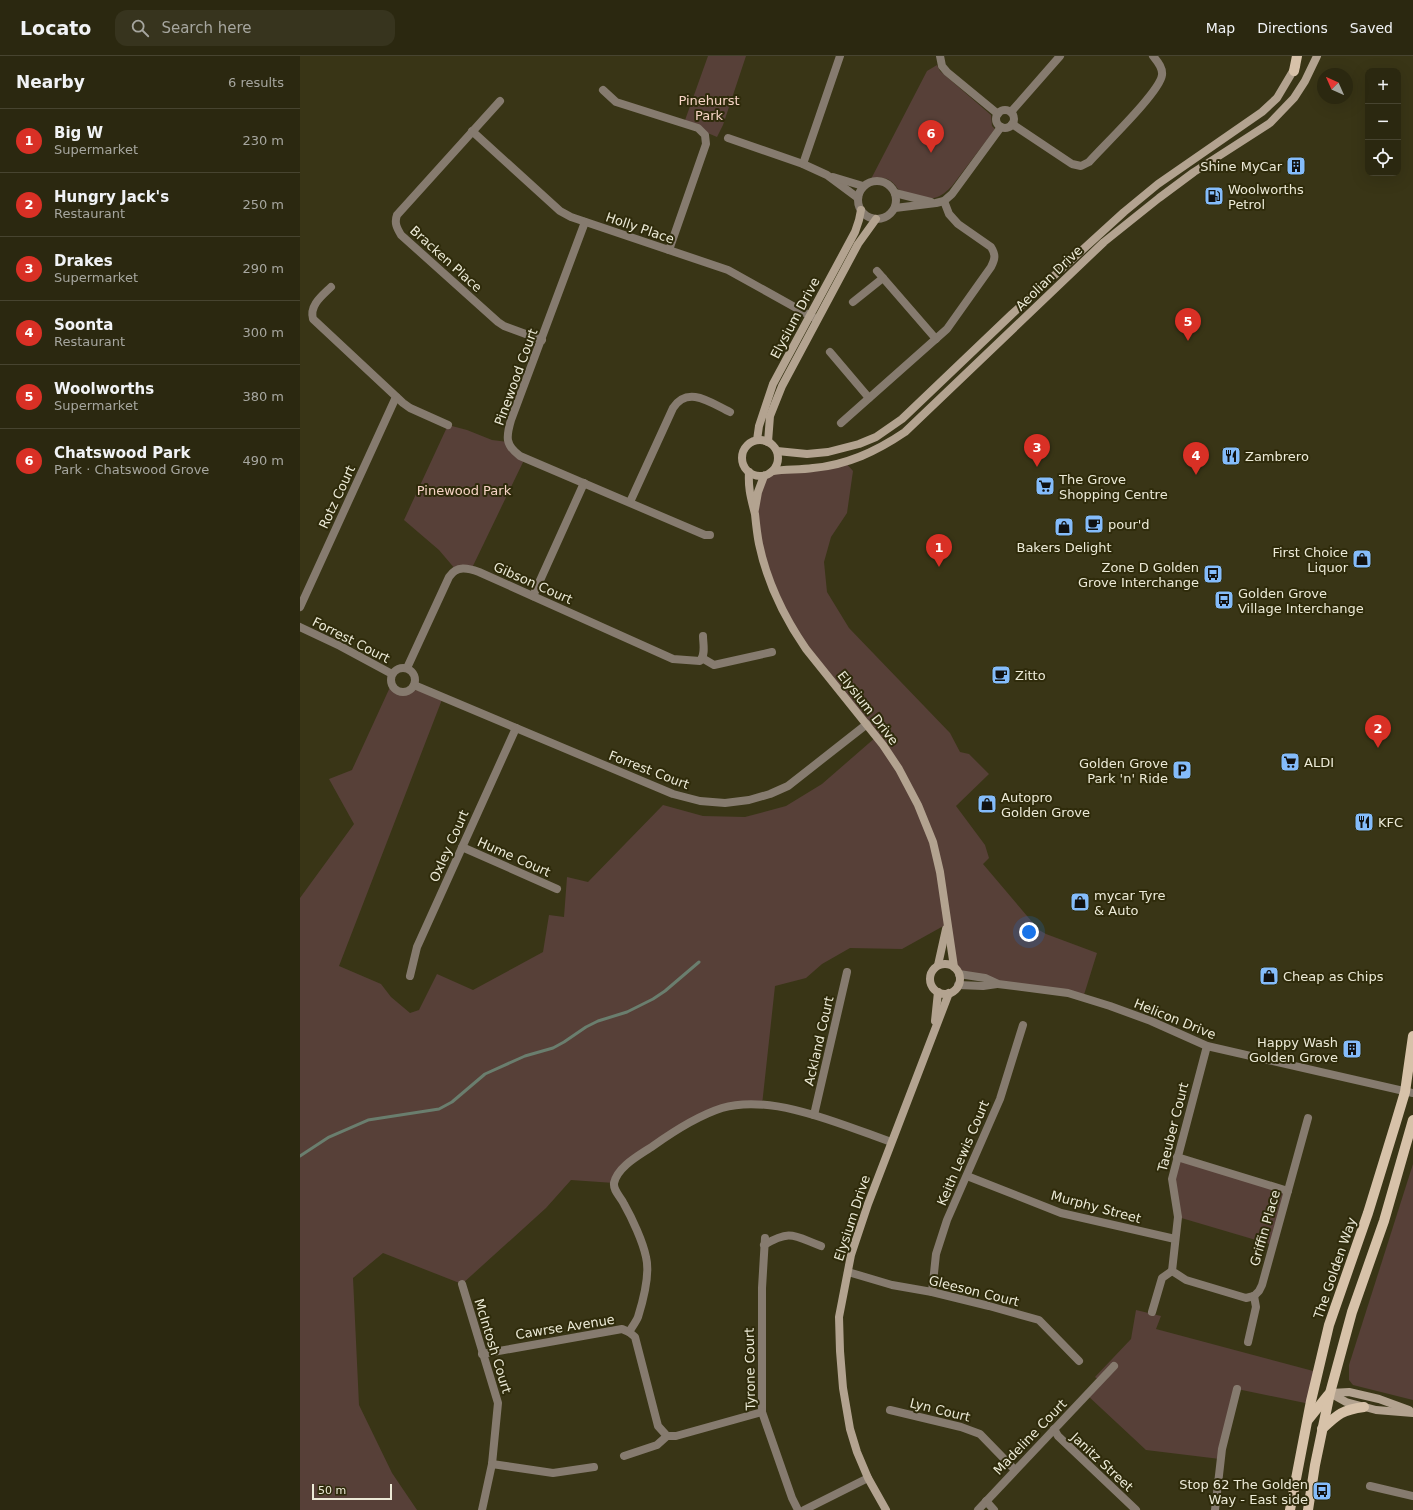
<!DOCTYPE html>
<html lang="en">
<head>
<meta charset="utf-8">
<style>
	:root { --surface:#2b2810; --page:#37341e; --text:#f1f3f6; --muted:#a6a69f; --line:#474430; --accent:#d93025 }
	body { margin:0; font-family:"DejaVu Sans",sans-serif; background:var(--page); color:var(--text) }
	.controls { position:absolute; right:12px; top:12px; display:grid; overflow:hidden; border-radius:8px; box-shadow:0 4px 16px #0002 }
	.controls button { width:36px; height:36px; display:grid; place-items:center; padding:0; border:0; border-bottom:1px solid var(--line); background:var(--surface); color:var(--text); font:20px sans-serif }
	.compass { position:absolute; left:1017px; top:12px; width:36px; height:36px; border-radius:50%; background:var(--surface); box-shadow:0 4px 16px #0002; rotate:315deg }
	.scale { position:absolute; left:12px; bottom:10px; width:80px; box-sizing:border-box; padding-left:4px; border:2px solid #ecead7; border-top:0; font-size:11px; line-height:14px; white-space:nowrap; color:#ecead7; -webkit-text-stroke:3px #2f2b0b; paint-order:stroke }
	.you { position:absolute; left:729px; top:876px; width:14px; height:14px; margin:-10px; border:3px solid #fff; border-radius:50%; background:#1a73e8; box-shadow:0 0 0 6px #1a73e833 }
	.badge { display:grid; place-items:center; width:26px; height:26px; border-radius:50%; background:var(--accent); color:#fff; font-size:13px; font-weight:700 }
	.pin { position:absolute; translate:-50% -33px; filter:drop-shadow(0 1px 2px #0008) }
	.pin::after { content:''; position:absolute; top:21px; width:14px; height:12px; background:inherit; clip-path:polygon(0 0,100% 0,50% 100%) }
	.list { margin:0; padding:0; list-style:none }
	h2 { display:flex; justify-content:space-between; align-items:center; height:52px; margin:0; padding:0 16px; font-size:17px }
	h2 small { font-size:13px; font-weight:400; color:var(--muted) }
	.list li { display:grid; grid-template-columns:26px 1fr auto; gap:12px; align-items:center; box-sizing:border-box; height:64px; padding:0 16px; border-top:1px solid var(--line) }
	.list b { display:block; font-size:15px; white-space:nowrap }
	.list p { margin:0; font-size:13px; white-space:nowrap; color:var(--muted) }
	.list em { font-size:13px; font-style:normal; color:var(--muted) }
	.icon { flex:none; width:22px; height:22px; fill:none; stroke:currentColor; stroke-width:2; stroke-linecap:round; stroke-linejoin:round }
	.map { position:relative; flex:none; width:1113px; height:1454px; overflow:hidden }
	header { display:flex; align-items:center; gap:24px; box-sizing:border-box; height:56px; padding:0 20px; background:var(--surface); border-bottom:1px solid var(--line) }
	header strong { font-size:19px }
	nav { display:flex; gap:22px; margin-inline-start:auto; font-size:14px }
	.search { width:280px; height:36px; background:var(--page); display:flex; align-items:center; gap:10px; box-sizing:border-box; padding:0 14px; border-radius:12px; color:var(--muted); font-size:15px }
	main { display:flex }
	aside { flex:1; background:var(--surface) }
	.map>svg:first-child { display:block }
	.green { fill:#574038 }
	.lines { fill:none; stroke-linecap:round; stroke-linejoin:round }
	.stream { stroke:#6a7e6e; stroke-width:3 }
	.street { stroke:#867b6f; stroke-width:8 }
	.secondary { stroke:#b3a390; stroke-width:8 }
	.primary { stroke:#d7c2a9; stroke-width:10 }
	.labels { text-anchor:middle; dominant-baseline:central; stroke-width:4; stroke-linejoin:round; paint-order:stroke }
	.park-label { font-size:13px; fill:#f7d4c6; stroke:#2f2b0b }
	.poi-label { font-size:13px; fill:#ecead7; stroke:#2f2b0b; text-anchor:start }
	.street-label { font-size:13px; fill:#ecead7; stroke:#2f2b0b }
</style>
</head>
<body>
<header>
<strong>Locato</strong>
<div class="search"><svg class="icon" aria-label="search" viewBox="0 0 24 24"><circle cx="10" cy="10" r="6"/><path d="M15 15l6 6"/></svg>Search here</div>
<nav><a>Map</a><a>Directions</a><a>Saved</a></nav>
</header>
<main>
<aside>
<h2>Nearby<small>6 results</small></h2>
<ul class="list">
<li><span class="badge">1</span><div><b>Big W</b><p>Supermarket</p></div><em>230 m</em></li>
<li><span class="badge">2</span><div><b>Hungry Jack's</b><p>Restaurant</p></div><em>250 m</em></li>
<li><span class="badge">3</span><div><b>Drakes</b><p>Supermarket</p></div><em>290 m</em></li>
<li><span class="badge">4</span><div><b>Soonta</b><p>Restaurant</p></div><em>300 m</em></li>
<li><span class="badge">5</span><div><b>Woolworths</b><p>Supermarket</p></div><em>380 m</em></li>
<li><span class="badge">6</span><div><b>Chatswood Park</b><p>Park · Chatswood Grove</p></div><em>490 m</em></li>
</ul>
</aside>
<div class="map">
<svg width="1113" height="1454" viewBox="0 0 1113 1454">
	<rect width="100%" height="100%" fill="#393516"/>
	<g class="green">
		<path d="M408 0H446L423 69 417 81 384 67Z"/>
		<path d="M637 9 640 15 691 59 692 70 695 73 652 130C648 134 641 141 634 142 628 143 602 136 598 133 596 131 596 129 594 128 588 121 579 121 571 123L627 15Z"/>
		<path d="M148 369 167 374 192 384 208 386 225 402 171 514H156L139 494 104 464Z"/>
		<path d="M545 406 553 415 547 457 531 481 524 506 527 536 549 572 650 677 660 696 669 698 689 718 656 750 685 789 689 802 683 808 739 874 746 878 797 897 783 942 659 918 650 909 647 868 602 893 550 892 522 908 506 922 475 930 462 1049 443 1048 400 1062 321 1113 314 1127 271 1124 246 1152 162 1228 83 1197 53 1222 59 1349 92 1417 117 1454H0V842L54 768 29 723 52 714 91 629 98 636 111 633 143 641 39 910 81 928 91 941 110 957 119 954 137 918 173 934 243 896 249 859 264 861 267 821 288 826 363 749 403 760 445 761 486 750 522 728 576 681 506 593 466 515 455 458 460 420 473 415Z"/>
		<path d="M877 1101 988 1135 973 1189 878 1161 872 1123Z"/>
		<path d="M1113 1108V1344L1053 1329 1049 1324V1309Z"/>
		<path d="M836 1254 861 1260 856 1273 1017 1316 1010 1348 937 1333 920 1403 846 1394 787 1339 800 1325 795 1321 831 1283Z"/>
	</g>
	<g class="lines">
		<path class="stream" d="M0 1100 29 1081 68 1064 139 1053 152 1046 185 1018 225 1000 253 992 264 986 286 971 298 965 327 956 353 943 365 935 399 906"/>
		<g class="street">
			<path d="M640 0 642 10 647 16 698 58"/>
			<path d="M303 34 316 46 398 72 405 79 406 88 369 194"/>
			<path d="M200 45 97 159C94 167 97 172 101 179L198 266 204 270 242 284"/>
			<circle cx="705" cy="63" r="9"/>
			<path d="M711 56 760 0"/>
			<path d="M712 68 772 108 781 110 789 106C803 90 860 36 862 19 863 11 857 5 853 0"/>
			<path d="M172 75 260 155 271 161 428 214 516 263"/>
			<path d="M428 82 503 108 527 119 558 142"/>
			<path d="M503 108 540 0"/>
			<path d="M533 121 563 130"/>
			<circle cx="577" cy="144" r="19"/>
			<path d="M595 137 631 146"/>
			<path d="M595 152 636 147 644 145 652 138 701 71"/>
			<path d="M285 166 211 364C206 381 205 389 220 400L405 479H410"/>
			<path d="M577 215 636 283"/>
			<path d="M31 231C23 239 9 249 13 263L103 347 110 352 148 369"/>
			<path d="M553 246 583 222"/>
			<path d="M530 296 569 342"/>
			<path d="M541 367 647 273 691 211C695 203 696 199 691 191L658 168 649 158 644 145"/>
			<path d="M330 446 373 352C388 329 411 347 430 356"/>
			<path d="M233 540 284 427"/>
			<path d="M0 551 96 341"/>
			<path d="M0 571 40 590 92 618"/>
			<path d="M402 602 414 609 472 596"/>
			<circle cx="103" cy="624" r="12"/>
			<path d="M107 612 149 521C157 509 168 512 179 516L373 603 400 605C406 598 403 588 403 580"/>
			<path d="M114 629 373 738 400 745 425 747 449 744 470 738 488 730 567 668"/>
			<path d="M162 791 257 833"/>
			<path d="M659 918 685 922 698 928 768 937 810 950 851 965 907 990 1113 1037"/>
			<path d="M110 920 117 891 216 672"/>
			<path d="M658 929 683 930 697 928"/>
			<path d="M907 990 872 1123 878 1161 872 1215 886 1224 946 1242 954 1240"/>
			<path d="M514 1059 547 916"/>
			<path d="M877 1101 988 1135"/>
			<path d="M667 1120 761 1157 875 1183"/>
			<path d="M465 1182 462 1232V1356L492 1442 498 1454"/>
			<path d="M464 1189C491 1173 494 1180 521 1190"/>
			<path d="M548 1216 592 1229 632 1236 689 1250 739 1264 779 1305"/>
			<path d="M162 1228 198 1347 192 1408 182 1454"/>
			<path d="M632 1236 636 1198 647 1164 700 1043 723 969"/>
			<path d="M954 1240 959 1235 962 1229 1008 1062"/>
			<path d="M852 1256 862 1222 872 1215"/>
			<path d="M329 1276C332 1271 336 1266 338 1261 343 1245 350 1217 346 1201 343 1186 332 1162 324 1148 321 1141 313 1135 314 1127 318 1110 340 1099 353 1090 374 1075 397 1060 422 1052 472 1037 543 1069 591 1086"/>
			<path d="M948 1286 956 1251 954 1240"/>
			<path d="M182 1298 322 1273 329 1276 335 1281 358 1370 367 1380H376L462 1356"/>
			<path d="M590 1354 661 1371 680 1378 715 1414"/>
			<path d="M754 1373 758 1380 836 1454"/>
			<path d="M324 1400 357 1389 367 1380"/>
			<path d="M192 1408 253 1417 294 1411"/>
			<path d="M1070 1430 1113 1440"/>
			<path d="M686 1445 694 1454"/>
			<path d="M504 1454 568 1422"/>
			<path d="M678 1454 814 1310"/>
			<path d="M915 1454 922 1393 937 1333"/>
		</g>
		<g class="secondary">
			<path d="M457 384 459 370 473 328 555 176 559 164 561 154"/>
			<circle cx="460" cy="402" r="18"/>
			<path d="M468 386 470 360 482 330 558 188 576 163"/>
			<path d="M477 395 507 398 528 396 559 388 576 381 602 363 712 258 824 156 858 128 962 56 977 42 996 10"/>
			<path d="M473 415C486 413 500 414 513 412 548 409 577 395 605 376L804 186 859 142 894 116 970 67 994 42 1005 25 1017 0"/>
			<path d="M449 416C448 433 451 442 455 458 456 468 457 478 459 488 467 526 484 561 506 593L583 689 599 713 618 749 633 786 640 816 654 911"/>
			<path d="M455 453 458 436 464 420"/>
			<circle cx="645" cy="923" r="15"/>
			<path d="M638 909 646 873"/>
			<path d="M635 965 638 936"/>
			<path d="M1030 1337 1046 1346 1076 1354 1113 1357"/>
			<path d="M1031 1337 1049 1336 1079 1343 1109 1354"/>
			<path d="M586 1454 568 1422 557 1396 550 1373 543 1332 540 1295 539 1261 551 1199 568 1148 649 937"/>
		</g>
		<g class="primary">
			<path d="M994 15 997 0"/>
			<path d="M1008 1364 1028 1339"/>
			<path d="M1022 1373C1038 1358 1042 1354 1064 1351"/>
			<path d="M990 1454 1011 1345 1029 1269 1068 1157 1096 1066 1105 1036 1113 980"/>
			<path d="M1008 1454 1015 1409 1030 1337 1052 1256 1084 1165 1113 1064"/>
		</g>
	</g>
	<defs>
		<symbol id="building-square" viewBox="-11 -11 22 22"><rect x="-9" y="-9" width="18" height="18" rx="4" fill="#84bcfb" stroke="#2f2b0b"/><path d="M-4-6H4V6H1V3H-1V6H-4ZM-2.5-4.3h1.7v1.8h-1.7ZM.8-4.3h1.7v1.8H.8ZM-2.5-1h1.7V.8h-1.7ZM.8-1h1.7V.8H.8Z" fill="#111"/></symbol>
		<symbol id="fuel-square" viewBox="-11 -11 22 22"><rect x="-9" y="-9" width="18" height="18" rx="4" fill="#84bcfb" stroke="#2f2b0b"/><path d="M-5.5-6h7V0h2V4h1.3V-2.5L3-4.5l.8-.8L6-3V5H2.5V1h-1V6h-7ZM-4.2-4.7v3.2H.2V-4.7Z" fill="#111"/></symbol>
		<symbol id="restaurant-square" viewBox="-11 -11 22 22"><rect x="-9" y="-9" width="18" height="18" rx="4" fill="#84bcfb" stroke="#2f2b0b"/><path d="M-5-6h1v4h1v-4h1v4h1v-4h1v5L-1.5 .5V6h-2V.5L-5-1ZM5-6V6H3V1.5H1.5Q1.5-4 5-6Z" fill="#111"/></symbol>
		<symbol id="supermarket-square" viewBox="-11 -11 22 22"><rect x="-9" y="-9" width="18" height="18" rx="4" fill="#84bcfb" stroke="#2f2b0b"/><path d="M-6-5.5h2.5l.6 2H6L4.5 2H-2.5L-4.4-4H-6ZM-1.5 3.2a1.3 1.3 0 1 0 .1 0ZM3 3.2a1.3 1.3 0 1 0 .1 0Z" fill="#111"/></symbol>
		<symbol id="cafe-square" viewBox="-11 -11 22 22"><rect x="-9" y="-9" width="18" height="18" rx="4" fill="#84bcfb" stroke="#2f2b0b"/><path d="M-5.5-4.5H6V0H3Q3 3.5 0 3.5H-2.5Q-5.5 3.5-5.5 0ZM3-3.2v2h1.7v-2ZM-6 4.5H4V6H-6Z" fill="#111"/></symbol>
		<symbol id="shop-square" viewBox="-11 -11 22 22"><rect x="-9" y="-9" width="18" height="18" rx="4" fill="#84bcfb" stroke="#2f2b0b"/><path d="M-5-2.5h2.3a2.7 3.5 0 0 1 5.4 0H5L5.5 6h-11ZM-1.5-2.5h3a1.5 2.3 0 0 0-3 0Z" fill="#111"/></symbol>
		<symbol id="bus-square" viewBox="-11 -11 22 22"><rect x="-9" y="-9" width="18" height="18" rx="4" fill="#84bcfb" stroke="#2f2b0b"/><path d="M-5-6H5V4H4V6H2V4H-2V6H-4V4H-5ZM-3.5-4V0h7V-4ZM-3.5 1.2v1.5H-2V1.2ZM2 1.2v1.5H3.5V1.2Z" fill="#111"/></symbol>
		<symbol id="parking-square" viewBox="-11 -11 22 22"><rect x="-9" y="-9" width="18" height="18" rx="4" fill="#84bcfb" stroke="#2f2b0b"/><path d="M-3.5-5.5H1a3.5 3.5 0 0 1 0 7H-1V5.5H-3.5ZM-1-3.4V-.6H.8a1.4 1.4 0 0 0 0-2.8Z" fill="#111"/></symbol>
	</defs>
	<g fill-rule="evenodd">
		<use href="#building-square" x="985" y="99" width="22" height="22"/>
		<use href="#fuel-square" x="903" y="129" width="22" height="22"/>
		<use href="#restaurant-square" x="920" y="389" width="22" height="22"/>
		<use href="#supermarket-square" x="734" y="419" width="22" height="22"/>
		<use href="#cafe-square" x="783" y="457" width="22" height="22"/>
		<use href="#shop-square" x="753" y="460" width="22" height="22"/>
		<use href="#shop-square" x="1051" y="492" width="22" height="22"/>
		<use href="#bus-square" x="902" y="507" width="22" height="22"/>
		<use href="#bus-square" x="913" y="533" width="22" height="22"/>
		<use href="#cafe-square" x="690" y="608" width="22" height="22"/>
		<use href="#supermarket-square" x="979" y="695" width="22" height="22"/>
		<use href="#parking-square" x="871" y="703" width="22" height="22"/>
		<use href="#shop-square" x="676" y="737" width="22" height="22"/>
		<use href="#restaurant-square" x="1053" y="755" width="22" height="22"/>
		<use href="#shop-square" x="769" y="835" width="22" height="22"/>
		<use href="#shop-square" x="958" y="909" width="22" height="22"/>
		<use href="#building-square" x="1041" y="982" width="22" height="22"/>
		<use href="#bus-square" x="1011" y="1424" width="22" height="22"/>
	</g>
	<g class="labels">
		<g class="park-label">
			<text x="409" y="44">Pinehurst<tspan x="409" dy="15">Park</tspan></text>
			<text x="164" y="434">Pinewood Park</text>
		</g>
		<g class="poi-label">
			<text x="982" y="110" text-anchor="end">Shine MyCar</text>
			<text x="928" y="133">Woolworths<tspan x="928" dy="15">Petrol</tspan></text>
			<text x="945" y="400">Zambrero</text>
			<text x="759" y="423">The Grove<tspan x="759" dy="15">Shopping Centre</tspan></text>
			<text x="808" y="468">pour'd</text>
			<text x="764" y="491" text-anchor="middle">Bakers Delight</text>
			<text x="1048" y="496" text-anchor="end">First Choice<tspan x="1048" dy="15">Liquor</tspan></text>
			<text x="899" y="511" text-anchor="end">Zone D Golden<tspan x="899" dy="15">Grove Interchange</tspan></text>
			<text x="938" y="537">Golden Grove<tspan x="938" dy="15">Village Interchange</tspan></text>
			<text x="715" y="619">Zitto</text>
			<text x="1004" y="706">ALDI</text>
			<text x="868" y="707" text-anchor="end">Golden Grove<tspan x="868" dy="15">Park 'n' Ride</tspan></text>
			<text x="701" y="741">Autopro<tspan x="701" dy="15">Golden Grove</tspan></text>
			<text x="1078" y="766">KFC</text>
			<text x="794" y="839">mycar Tyre<tspan x="794" dy="15">&amp; Auto</tspan></text>
			<text x="983" y="920">Cheap as Chips</text>
			<text x="1038" y="986" text-anchor="end">Happy Wash<tspan x="1038" dy="15">Golden Grove</tspan></text>
			<text x="1008" y="1428" text-anchor="end">Stop 62 The Golden<tspan x="1008" dy="15">Way - East side</tspan></text>
		</g>
		<g class="street-label">
			<text transform="translate(340 172) rotate(19)">Holly Place</text>
			<text transform="translate(146 203) rotate(42)">Bracken Place</text>
			<text transform="translate(749 222) rotate(-44)">Aeolian Drive</text>
			<text transform="translate(495 262) rotate(-62)">Elysium Drive</text>
			<text transform="translate(216 321) rotate(-70)">Pinewood Court</text>
			<text transform="translate(37 441) rotate(-65)">Rotz Court</text>
			<text transform="translate(233 527) rotate(24)">Gibson Court</text>
			<text transform="translate(51 584) rotate(27)">Forrest Court</text>
			<text transform="translate(568 652) rotate(52)">Elysium Drive</text>
			<text transform="translate(349 714) rotate(21)">Forrest Court</text>
			<text transform="translate(149 790) rotate(-66)">Oxley Court</text>
			<text transform="translate(214 801) rotate(24)">Hume Court</text>
			<text transform="translate(875 963) rotate(22)">Helicon Drive</text>
			<text transform="translate(519 985) rotate(-77)">Ackland Court</text>
			<text transform="translate(873 1071) rotate(-76)">Taeuber Court</text>
			<text transform="translate(663 1097) rotate(-67)">Keith Lewis Court</text>
			<text transform="translate(796 1151) rotate(15)">Murphy Street</text>
			<text transform="translate(552 1162) rotate(-72)">Elysium Drive</text>
			<text transform="translate(965 1172) rotate(-74)">Griffin Place</text>
			<text transform="translate(1035 1212) rotate(-71)">The Golden Way</text>
			<text transform="translate(674 1235) rotate(14)">Gleeson Court</text>
			<text transform="translate(265 1271) rotate(-9)">Cawrse Avenue</text>
			<text transform="translate(193 1290) rotate(73)">McIntosh Court</text>
			<text transform="translate(450 1313) rotate(-91)">Tyrone Court</text>
			<text transform="translate(640 1354) rotate(14)">Lyn Court</text>
			<text transform="translate(730 1381) rotate(-46)">Madeline Court</text>
			<text transform="translate(802 1406) rotate(43)">Janitz Street</text>
		</g>
	</g>
</svg>
<div class="controls">
<button>+</button>
<button>−</button>
<button><svg class="icon" aria-label="locate" viewBox="0 0 24 24"><circle cx="12" cy="12" r="6"/><path d="M12 2v4M12 18v4M2 12h4M18 12h4"/></svg></button>
</div>
<svg class="compass" viewBox="-18 -18 36 36"><path d="M0-13l5 13h-10z" fill="#e53935"/><path d="M0 13l5-13h-10z" fill="#a6a69f"/></svg>
<div class="scale">50 m</div>
<div class="you"></div>
<div class="pin badge" style="left:639px;top:511px">1</div>
<div class="pin badge" style="left:1078px;top:692px">2</div>
<div class="pin badge" style="left:737px;top:411px">3</div>
<div class="pin badge" style="left:896px;top:419px">4</div>
<div class="pin badge" style="left:888px;top:285px">5</div>
<div class="pin badge" style="left:631px;top:97px">6</div>
</div>
</main>
</body>
</html>
